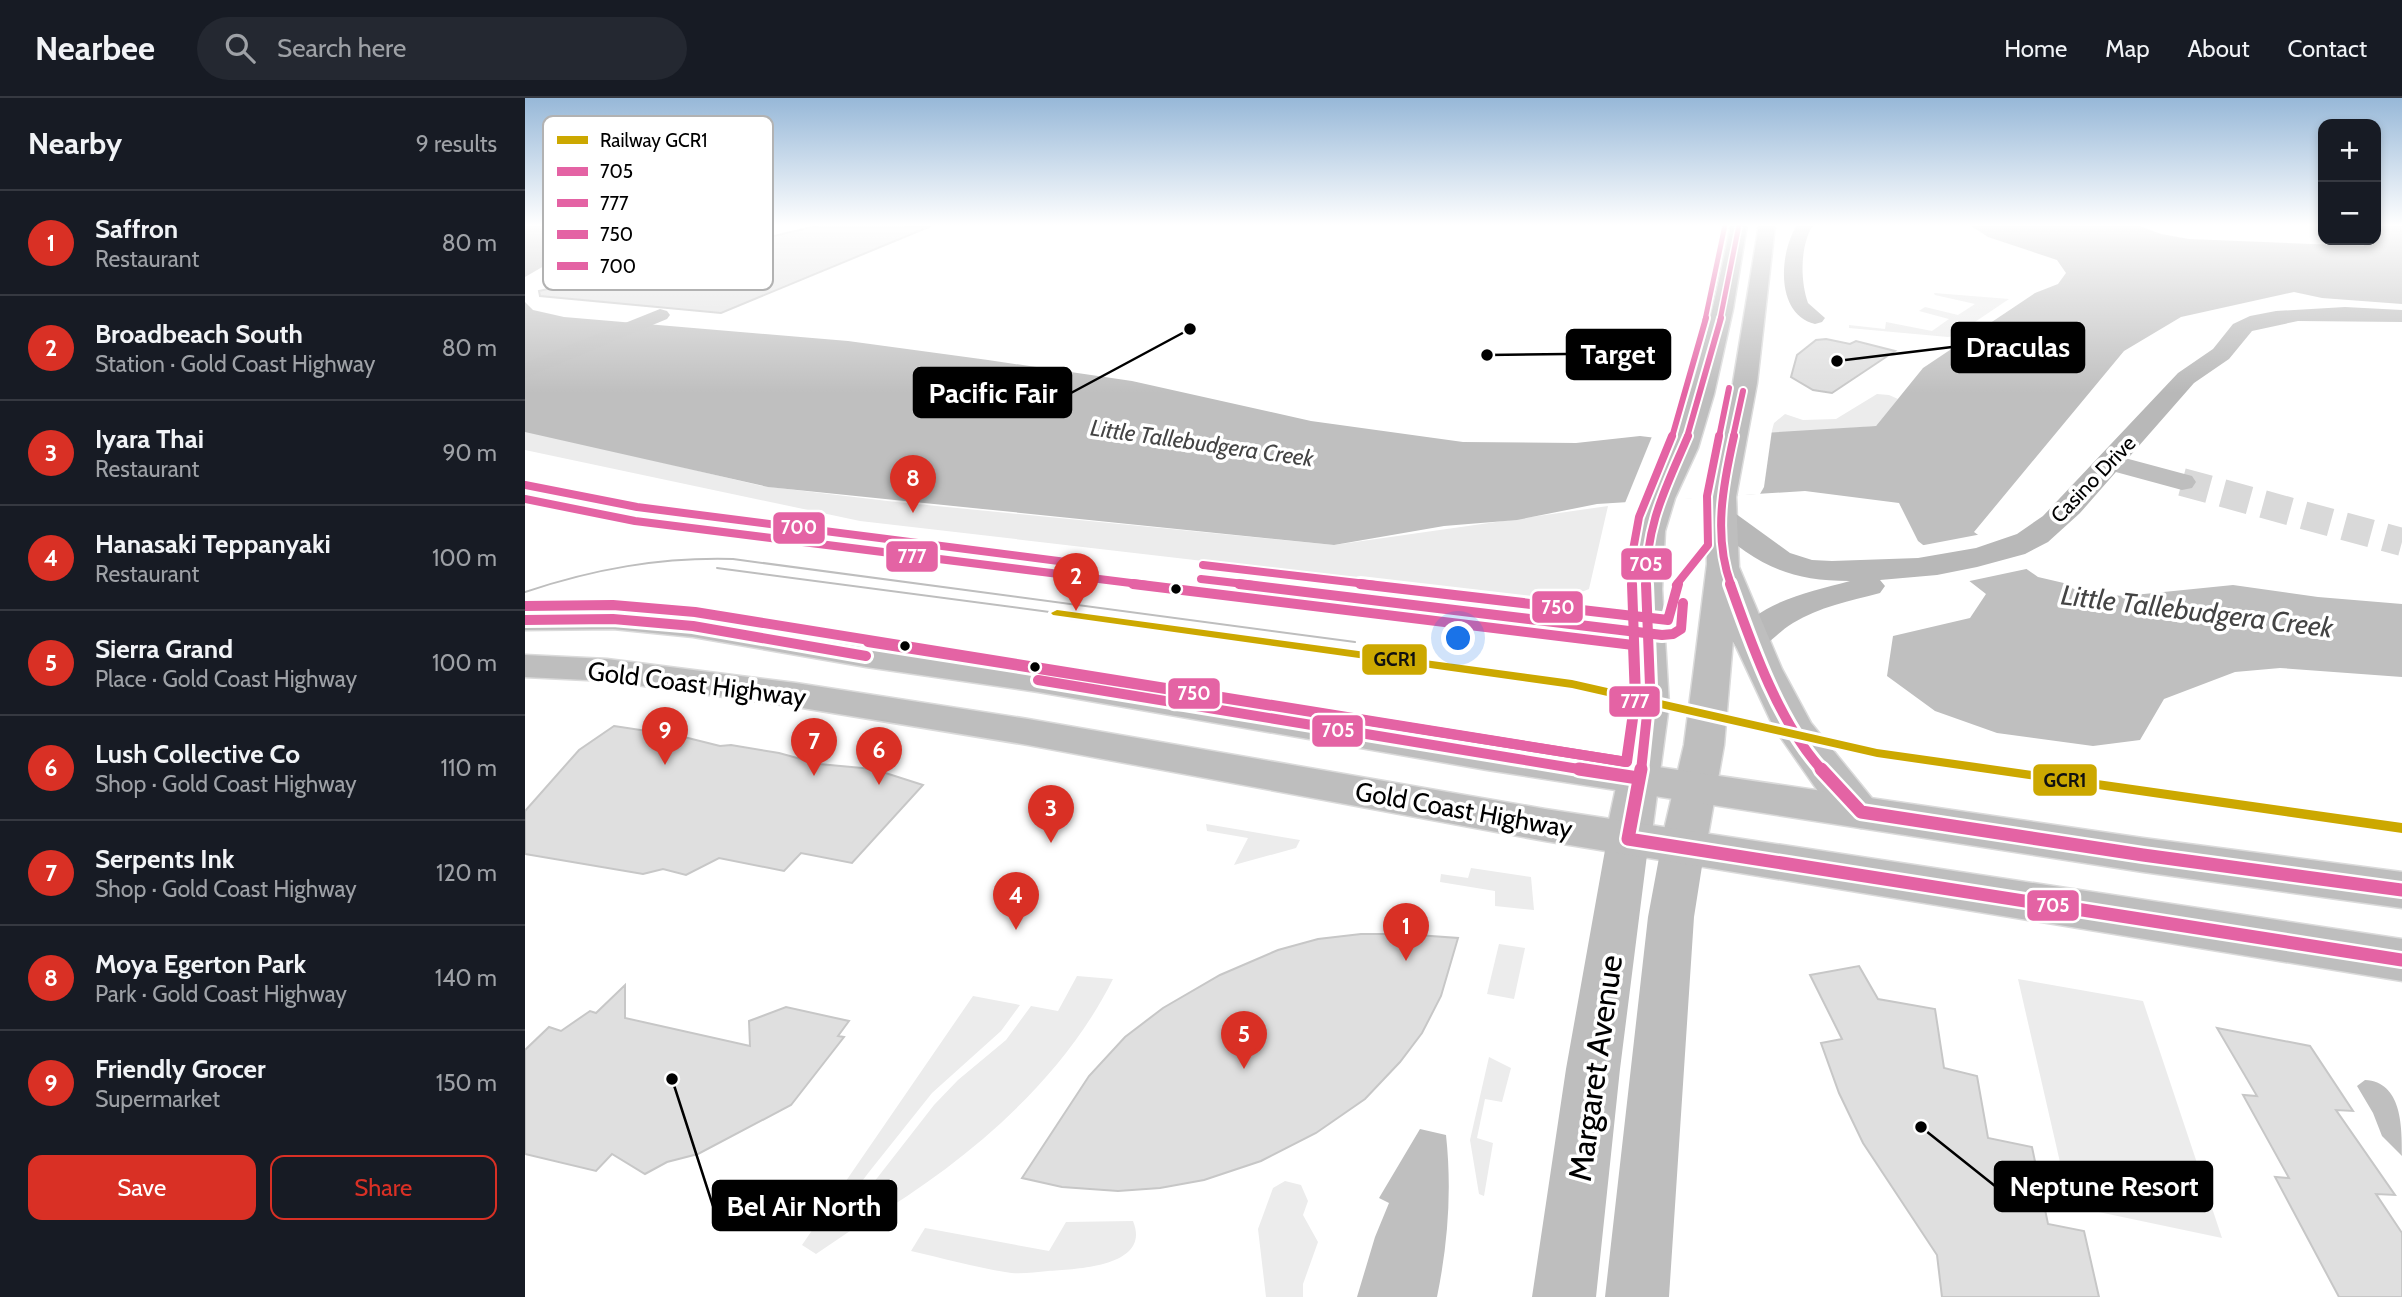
<!DOCTYPE html>
<html lang="en">
<head>
<meta charset="utf-8">
<style>
	:root { --surface:#171b24; --page:#242831; --text:#f1f3f6; --muted:#9ea1a6; --line:#363941; --accent:#d93025 }
	body { margin:0; font-family:Cabin,sans-serif; background:var(--page); color:var(--text) }
	.controls { position:absolute; right:21px; top:21px; display:grid; overflow:hidden; border-radius:14px; box-shadow:0 4px 10px #0003 }
	.controls button { width:63px; height:63px; display:grid; place-items:center; padding:0; border:0; border-bottom:2px solid var(--line); background:var(--surface); color:var(--text); font:35px sans-serif }
	.you { position:absolute; left:934px; top:541px; width:24px; height:24px; margin:-18px; border:5px solid #fff; border-radius:50%; background:#1a73e8; box-shadow:0 0 0 10px #1a73e833 }
	.badge { display:grid; place-items:center; width:46px; height:46px; border-radius:50%; background:var(--accent); color:#fff; font-size:23px; font-weight:700 }
	.pin { position:absolute; translate:-50% -58px; filter:drop-shadow(0 2px 4px #0008) }
	.pin::after { content:''; position:absolute; top:37px; width:24px; height:21px; background:inherit; clip-path:polygon(0 0,100% 0,50% 100%) }
	.list { margin:0; padding:0; list-style:none }
	h2 { display:flex; justify-content:space-between; align-items:center; height:91px; margin:0; padding:0 28px; font-size:30px }
	h2 small { font-size:23px; font-weight:400; color:var(--muted) }
	.list li { display:grid; grid-template-columns:46px 1fr auto; gap:21px; align-items:center; box-sizing:border-box; height:105px; padding:0 28px; border-top:2px solid var(--line) }
	.list b { display:block; font-size:26px; white-space:nowrap }
	.list p { margin:0; font-size:23px; white-space:nowrap; color:var(--muted) }
	.list em { font-size:23px; font-style:normal; color:var(--muted) }
	.actions { display:flex; gap:14px; padding:21px 28px }
	.actions a { flex:1; padding:16px 0; border:2px solid var(--accent); border-radius:14px; text-align:center; font-size:24px; color:var(--accent) }
	.actions .main { background:var(--accent); color:#fff }
	.icon { flex:none; width:38px; height:38px; fill:none; stroke:currentColor; stroke-width:2; stroke-linecap:round; stroke-linejoin:round }
	.map { position:relative; flex:none; width:1877px; height:1199px; overflow:hidden }
	header { display:flex; align-items:center; gap:42px; box-sizing:border-box; height:98px; padding:0 35px; background:var(--surface); border-bottom:2px solid var(--line) }
	header strong { font-size:33px }
	nav { display:flex; gap:38px; margin-inline-start:auto; font-size:24px }
	.search { width:490px; height:63px; background:var(--page); display:flex; align-items:center; gap:18px; box-sizing:border-box; padding:0 24px; border-radius:38px; color:var(--muted); font-size:26px }
	main { display:flex }
	aside { flex:1; background:var(--surface) }
	.map>svg:first-child { display:block }
	.green { fill:#ececec }
	.water { fill:#bfbfbf }
	.pier { fill:#fff }
	.building { fill:#dfdfdf; stroke:#c7c7c7; stroke-width:2 }
	.lines { fill:none; stroke-linecap:round; stroke-linejoin:round }
	.street-tunnel { stroke:#d9d9d9; stroke-width:28; stroke-dasharray:28 14; stroke-linecap:butt }
	.primary-casing { stroke:#dbdbdb; stroke-width:3 }
	.highway-casing { stroke:#dbdbdb; stroke-width:3 }
	.street { fill:#bebebe; fill-rule:evenodd }
	.secondary { fill:#b8b8b8; fill-rule:evenodd }
	.primary { fill:#bebebe; fill-rule:evenodd }
	.highway { fill:#bebebe; fill-rule:evenodd }
	.tram { stroke:#bebebe; stroke-width:2 }
	.bus-1-far4-casing { stroke:#fff; stroke-width:8 }
	.bus-1-far3-casing { stroke:#fff; stroke-width:10 }
	.bus-1-far2-casing { stroke:#fff; stroke-width:12 }
	.bus-1-far1-casing { stroke:#fff; stroke-width:16 }
	.bus-1-casing { stroke:#fff; stroke-width:18 }
	.bus-2-far1-casing { stroke:#fff; stroke-width:12 }
	.bus-2-casing { stroke:#fff; stroke-width:16 }
	.bus-3-far3-casing { stroke:#fff; stroke-width:8 }
	.bus-3-far2-casing { stroke:#fff; stroke-width:10 }
	.bus-3-far1-casing { stroke:#fff; stroke-width:12 }
	.bus-3-casing { stroke:#fff; stroke-width:16 }
	.bus-4-far1-casing { stroke:#fff; stroke-width:12 }
	.bus-4-casing { stroke:#fff; stroke-width:16 }
	.bus-1-far4 { stroke:#e463a4; stroke-width:5 }
	.bus-1-far3 { stroke:#e463a4; stroke-width:6 }
	.bus-1-far2 { stroke:#e463a4; stroke-width:8 }
	.bus-1-far1 { stroke:#e463a4; stroke-width:10 }
	.bus-1 { stroke:#e463a4; stroke-width:13 }
	.bus-2-far1 { stroke:#e463a4; stroke-width:8 }
	.bus-2 { stroke:#e463a4; stroke-width:10 }
	.bus-3-far3 { stroke:#e463a4; stroke-width:5 }
	.bus-3-far2 { stroke:#e463a4; stroke-width:6 }
	.bus-3-far1 { stroke:#e463a4; stroke-width:8 }
	.bus-3 { stroke:#e463a4; stroke-width:10 }
	.bus-4-far1 { stroke:#e463a4; stroke-width:8 }
	.bus-4 { stroke:#e463a4; stroke-width:10 }
	.rail-1-casing { stroke:#fff; stroke-width:6 }
	.rail-1 { fill:#cca800; fill-rule:evenodd }
	.bus-dot { fill:#000; stroke:#fff; stroke-width:2.5 }
	.labels { text-anchor:middle; dominant-baseline:central; stroke-width:7; stroke-linejoin:round; paint-order:stroke }
	.far-street-label { font-size:21px; fill:#000; stroke:#fff }
	.far-water-label { font-size:23px; font-style:italic; fill:#444; stroke:#fff }
	.street-label { font-size:26px; fill:#000; stroke:#fff }
	.water-label { font-size:28px; font-style:italic; fill:#444; stroke:#fff }
	.near-street-label { font-size:32px; fill:#000; stroke:#fff }
	.key { fill:#fff; stroke:#b2b2b2; stroke-width:2 }
	.key-label { font-size:19px; fill:#000 }
	.leader { fill:none; stroke:#000; stroke-width:2.5 }
	.callout-dot { fill:#000; stroke:#fff; stroke-width:2.5 }
	.callout { fill:#000; stroke:#000; stroke-width:2.5 }
	.callout-label { font-size:28px; text-anchor:middle; font-weight:bold; fill:#fff }
	.line-badge { stroke:#fff; stroke-width:2.5 }
	.badge-label { font-size:19px; text-anchor:middle; font-weight:bold; fill:#fff }
	.pale-badge-label { font-size:19px; text-anchor:middle; font-weight:bold; fill:#111 }
</style>
</head>
<body>
<header>
<strong>Nearbee</strong>
<div class="search"><svg class="icon" aria-label="search" viewBox="0 0 24 24"><circle cx="10" cy="10" r="6"/><path d="M15 15l6 6"/></svg>Search here</div>
<nav><a>Home</a><a>Map</a><a>About</a><a>Contact</a></nav>
</header>
<main>
<aside>
<h2>Nearby<small>9 results</small></h2>
<ul class="list">
<li><span class="badge">1</span><div><b>Saffron</b><p>Restaurant</p></div><em>80 m</em></li>
<li><span class="badge">2</span><div><b>Broadbeach South</b><p>Station · Gold Coast Highway</p></div><em>80 m</em></li>
<li><span class="badge">3</span><div><b>Iyara Thai</b><p>Restaurant</p></div><em>90 m</em></li>
<li><span class="badge">4</span><div><b>Hanasaki Teppanyaki</b><p>Restaurant</p></div><em>100 m</em></li>
<li><span class="badge">5</span><div><b>Sierra Grand</b><p>Place · Gold Coast Highway</p></div><em>100 m</em></li>
<li><span class="badge">6</span><div><b>Lush Collective Co</b><p>Shop · Gold Coast Highway</p></div><em>110 m</em></li>
<li><span class="badge">7</span><div><b>Serpents Ink</b><p>Shop · Gold Coast Highway</p></div><em>120 m</em></li>
<li><span class="badge">8</span><div><b>Moya Egerton Park</b><p>Park · Gold Coast Highway</p></div><em>140 m</em></li>
<li><span class="badge">9</span><div><b>Friendly Grocer</b><p>Supermarket</p></div><em>150 m</em></li>
</ul>
<div class="actions"><a class="main">Save</a><a>Share</a></div>
</aside>
<div class="map">
<svg width="1877" height="1199" viewBox="0 0 1877 1199">
	<rect width="100%" height="100%" fill="#fff"/>
	<g class="green">
		<path d="M1409 195 1484 201 1429 238 1423 239 1324 230V227L1360 231 1361 224 1407 233 1424 221 1394 213 1400 209 1433 217 1450 206 1410 197Z"/>
		<path d="M1352 296 1364 297 1373 301 1351 328 1246 336 1249 325 1260 316 1278 322 1311 321Z"/>
		<path d="M0 332 237 388 371 404 809 447 1083 408 1064 491 1032 504 335 423 0 352Z"/>
		<path d="M681 726 775 742 771 750 709 767 723 740 682 733Z"/>
		<path d="M946 770 1006 779 1009 812 970 808V793L915 784 916 776 943 780Z"/>
		<path d="M974 846 1000 850 989 901 962 896Z"/>
		<path d="M552 878 588 881C536 985 440 1064 343 1123L335 1121 330 1115 335 1102 409 1007 433 982 481 942 506 908 533 913Z"/>
		<path d="M1493 881 1618 903 1697 1140 1545 1108Z"/>
		<path d="M448 898 495 907 476 933 407 995 344 1074 325 1099 320 1123 325 1133 291 1156 277 1147Z"/>
		<path d="M964 959 986 970 977 1004 960 1001 952 1040 968 1045 959 1098 954 1096 945 1042Z"/>
		<path d="M760 1083 776 1087 783 1103 778 1117 793 1144 778 1186V1199H741L733 1131 748 1090Z"/>
		<path d="M608 1123C627 1169 551 1171 523 1173 509 1174 494 1177 480 1174 449 1169 417 1160 386 1153L400 1130 524 1153 541 1124Z"/>
	</g>
	<g class="water">
		<path d="M0 127H90L0 179Z"/>
		<path d="M1445 127H1612L1636 136 1664 141 1839 148 1840 142H1851V127H1877V206L1797 200 1769 194 1656 219 1599 253 1449 434 1513 479 1543 486 1544 489 1560 495 1599 498 1708 487 1793 499 1877 506V579L1755 570 1710 574 1639 601 1615 642 1568 648 1472 635 1410 613 1362 578 1368 538 1445 520 1461 496 1393 443 1374 405 1280 393 1072 406 992 422 919 428 809 447 243 389 0 334V204L8 212 39 219 323 243 463 262 607 283 786 323 938 344 1051 345 1115 338 1140 341 1351 328 1398 270 1510 195 1533 186 1541 175 1532 162 1463 139Z"/>
		<path d="M1840 982C1877 984 1877 1028 1877 1058L1857 1038 1848 1015 1832 988Z"/>
		<path d="M895 1031 921 1037C927 1092 923 1145 912 1199H832L850 1139 864 1105 854 1100Z"/>
	</g>
	<g class="pier">
		<path d="M1247 332 1239 389 1235 396 1100 405 1128 336Z"/>
		<path d="M1457 436 1506 470 1440 484 1394 448Z"/>
	</g>
	<g class="building">
		<path d="M296 127 406 128 196 215 15 198 14 193Z"/>
		<path d="M1301 241 1325 246 1331 243 1370 253 1307 295 1288 292 1266 279 1272 257 1291 242Z"/>
		<path d="M89 628 155 638 195 648 206 647 254 655 294 666 348 671 398 687 327 765 276 755 259 773 194 760 161 777 138 771 118 776 0 756V713L54 652Z"/>
		<path d="M836 836H878L933 840 916 898 897 935 875 964 840 1001 791 1035 736 1063 679 1082 635 1090 593 1093 537 1089 497 1080 564 978 600 939 638 910 695 877 753 852 793 841Z"/>
		<path d="M1334 868 1353 901 1410 911 1419 970 1452 978 1463 1040 1507 1049 1523 1126 1559 1133 1574 1199H1417L1412 1157 1338 1045 1314 995 1296 945 1317 941 1285 877Z"/>
		<path d="M100 887V920L225 948 224 923 261 909 324 923 313 938 319 939 266 1007 173 1056 142 1064 120 1076 87 1056 71 1073 0 1056V952L24 929 36 933 65 913 71 915Z"/>
		<path d="M1692 930 1785 948 1828 1013 1811 1012 1870 1097 1851 1096 1877 1135V1199H1814L1750 1079 1764 1080 1718 997 1732 998Z"/>
	</g>
	<g class="lines">
		<path class="street-tunnel" d="M1657 384 1877 444"/>
		<defs>
			<g id="primary">
				<path d="M1206 127H1222L1208 211 1189 296 1173 350 1150 400 1140 433 1137 491 1144 607 1126 741 1119 753 1103 758 1087 753 1080 741C1090 691 1104 641 1106 589 1107 538 1099 487 1109 435 1117 396 1142 361 1156 323 1178 259 1192 193 1206 127Z"/>
				<path d="M1234 127H1250L1232 285 1211 399 1214 469 1257 571 1286 625 1358 714 1351 725 1336 730 1321 725 1295 696 1249 630 1208 542 1199 647 1181 749 1174 761 1158 766 1142 761 1135 749 1159 647 1168 578 1182 466 1181 399 1208 285Z"/>
			</g>
			<g id="highway">
				<path d="M88 511 168 517 962 644 1618 740 1877 774V810L1618 774 962 672 513 594 341 569 168 539 88 531 0 532V512Z"/>
				<path d="M0 557 82 561 271 585 503 621 1020 711 1877 841V883L1020 743 503 647 271 609 82 583 0 579Z"/>
			</g>
		</defs>
		<use href="#primary" class="primary-casing"/>
		<use href="#highway" class="highway-casing"/>
		<g class="street">
			<path d="M1272 127H1288C1275 148 1275 182 1283 205L1300 220 1297 224 1290 226C1250 216 1254 155 1272 127Z"/>
			<path d="M135 211 142 213 145 217 142 221 0 280V265Z"/>
			<path d="M1585 356 1667 378 1671 384 1667 390 1657 392 1576 370 1572 364 1576 358Z"/>
			<path d="M1103 725 1118 730 1124 741 1095 971 1071 1199H1007L1041 971 1082 741 1088 730Z"/>
			<path d="M1158 733 1173 738 1180 749 1169 819 1144 1199H1080L1123 819 1136 749 1143 738Z"/>
		</g>
		<path class="secondary" d="M1820 209 1877 212V224L1773 223 1727 233 1704 261 1669 285 1555 415 1523 444 1500 456 1452 469 1412 477 1355 482 1360 488 1355 495C1325 503 1294 509 1268 525 1246 538 1241 557 1212 550L1207 542C1234 503 1282 495 1325 483 1262 483 1231 466 1185 425L1181 419 1185 413 1196 410 1207 413 1265 455 1287 462 1307 463 1393 460 1451 450 1492 436 1518 418 1653 275 1688 251 1708 226 1725 218 1751 213Z"/>
		<use href="#primary" class="primary"/>
		<use href="#highway" class="highway"/>
		<g class="tram">
			<path d="M192 470 532 515"/>
			<path d="M0 494C69 471 135 459 208 461L830 544"/>
		</g>
		<defs>
			<path id="bus-1-far4" d="M1195 222 1214 127"/>
			<g id="bus-1-far3">
				<path d="M1162 339 1196 220"/>
				<path d="M1208 339 1218 293"/>
			</g>
			<g id="bus-1-far2">
				<path d="M676 481 728 487"/>
				<path d="M1121 487C1121 426 1140 392 1163 338"/>
				<path d="M1206 487C1188 438 1198 387 1209 338"/>
			</g>
			<g id="bus-1-far1">
				<path d="M714 486 1137 537 1148 536 1156 531 1158 505"/>
				<path d="M1205 486C1226 545 1254 626 1298 673"/>
				<path d="M513 582 1066 673"/>
				<path d="M1116 673 1125 588 1121 486"/>
			</g>
			<g id="bus-1">
				<path d="M1054 671 1113 680"/>
				<path d="M1116 671 1103 741 1877 862"/>
				<path d="M1296 671 1336 714 1618 757 1877 792"/>
			</g>
			<path id="bus-2-far1" d="M0 401 110 423 622 487"/>
			<path id="bus-2" d="M0 508 88 507 170 514 1101 664 1110 601 1108 547 608 486"/>
			<path id="bus-3-far3" d="M1180 222 1200 127"/>
			<g id="bus-3-far2">
				<path d="M1147 339 1181 220"/>
				<path d="M1194 339 1204 290"/>
			</g>
			<g id="bus-3-far1">
				<path d="M678 467 850 487"/>
				<path d="M1107 487 1108 452 1114 419 1147 338"/>
				<path d="M1151 487 1183 447 1182 398 1194 338"/>
			</g>
			<g id="bus-3">
				<path d="M835 486 1143 522 1153 486"/>
				<path d="M343 544 1102 664 1111 599 1107 486"/>
			</g>
			<path id="bus-4-far1" d="M0 387 112 409 549 465"/>
			<path id="bus-4" d="M0 522 88 521 168 528 341 558"/>
		</defs>
		<use href="#bus-1-far4" class="bus-1-far4-casing"/>
		<use href="#bus-1-far3" class="bus-1-far3-casing"/>
		<use href="#bus-1-far2" class="bus-1-far2-casing"/>
		<use href="#bus-1-far1" class="bus-1-far1-casing"/>
		<use href="#bus-1" class="bus-1-casing"/>
		<use href="#bus-2-far1" class="bus-2-far1-casing"/>
		<use href="#bus-2" class="bus-2-casing"/>
		<use href="#bus-3-far3" class="bus-3-far3-casing"/>
		<use href="#bus-3-far2" class="bus-3-far2-casing"/>
		<use href="#bus-3-far1" class="bus-3-far1-casing"/>
		<use href="#bus-3" class="bus-3-casing"/>
		<use href="#bus-4-far1" class="bus-4-far1-casing"/>
		<use href="#bus-4" class="bus-4-casing"/>
		<use href="#bus-1-far4" class="bus-1-far4"/>
		<use href="#bus-1-far3" class="bus-1-far3"/>
		<use href="#bus-1-far2" class="bus-1-far2"/>
		<use href="#bus-1-far1" class="bus-1-far1"/>
		<use href="#bus-1" class="bus-1"/>
		<use href="#bus-2-far1" class="bus-2-far1"/>
		<use href="#bus-2" class="bus-2"/>
		<use href="#bus-3-far3" class="bus-3-far3"/>
		<use href="#bus-3-far2" class="bus-3-far2"/>
		<use href="#bus-3-far1" class="bus-3-far1"/>
		<use href="#bus-3" class="bus-3"/>
		<use href="#bus-4-far1" class="bus-4-far1"/>
		<use href="#bus-4" class="bus-4"/>
		<defs>
			<path id="rail-1" d="M532 512 1047 582 1352 651 1877 725V735L1352 659 1047 590 528 517 526 515Z"/>
		</defs>
		<use href="#rail-1" class="rail-1-casing"/>
		<use href="#rail-1" class="rail-1"/>
	</g>
	<linearGradient id="sky" x2="0" y2="1"><stop stop-color="#97b8d8"/><stop offset="0.43" stop-color="#fff"/><stop offset="1" stop-color="#fff" stop-opacity="0"/></linearGradient>
	<rect width="1877" height="295" fill="url(#sky)"/>
	<g class="bus-dot">
		<circle cx="651" cy="491" r="6"/>
		<circle cx="380" cy="548" r="6"/>
		<circle cx="510" cy="569" r="6"/>
	</g>
	<g class="labels">
		<g class="far-street-label">
			<text transform="translate(1568 381) rotate(-46)">Casino Drive</text>
		</g>
		<g class="far-water-label">
			<text transform="translate(677 345) rotate(8)">Little Tallebudgera Creek</text>
		</g>
		<g class="street-label">
			<text transform="translate(172 586) rotate(7)">Gold Coast Highway</text>
			<text transform="translate(939 712) rotate(10)">Gold Coast Highway</text>
		</g>
		<g class="water-label">
			<text transform="translate(1672 513) rotate(7)">Little Tallebudgera Creek</text>
		</g>
		<g class="near-street-label">
			<text transform="translate(1070 970) rotate(-82)">Margaret Avenue</text>
		</g>
	</g>
	<rect x="18" y="18" width="230" height="174" rx="10" class="key"/>
	<rect x="32" y="38" width="31" height="8" fill="#cca800"/>
	<rect x="32" y="69" width="31" height="9" fill="#e463a4"/>
	<rect x="32" y="101" width="31" height="8" fill="#e463a4"/>
	<rect x="32" y="132" width="31" height="9" fill="#e463a4"/>
	<rect x="32" y="164" width="31" height="8" fill="#e463a4"/>
	<g class="key-label">
		<text x="75" y="49">Railway GCR1</text>
		<text x="75" y="80">705</text>
		<text x="75" y="112">777</text>
		<text x="75" y="143">750</text>
		<text x="75" y="175">700</text>
	</g>
	<path class="leader" d="M1312 263L1427 249M962 257L1042 256M665 231L546 295M1396 1029L1470 1088M147 981L188 1108"/>
	<g class="callout-dot">
		<circle cx="1312" cy="263" r="7"/>
		<circle cx="962" cy="257" r="7"/>
		<circle cx="665" cy="231" r="7"/>
		<circle cx="1396" cy="1029" r="7"/>
		<circle cx="147" cy="981" r="7"/>
	</g>
	<g class="callout">
		<rect x="1427" y="225" width="132" height="49" rx="7"/>
		<rect x="1042" y="232" width="103" height="49" rx="7"/>
		<rect x="389" y="270" width="157" height="49" rx="7"/>
		<rect x="1470" y="1064" width="217" height="49" rx="7"/>
		<rect x="188" y="1083" width="183" height="49" rx="7"/>
	</g>
	<g class="callout-label">
		<text x="1493" y="259">Draculas</text>
		<text x="1093" y="266">Target</text>
		<text x="468" y="305">Pacific Fair</text>
		<text x="1579" y="1098">Neptune Resort</text>
		<text x="279" y="1118">Bel Air North</text>
	</g>
	<g class="line-badge">
		<rect x="247" y="413" width="54" height="34" rx="7" fill="#e463a4"/>
		<rect x="360" y="442" width="54" height="33" rx="7" fill="#e463a4"/>
		<rect x="1095" y="449" width="53" height="34" rx="7" fill="#e463a4"/>
		<rect x="1006" y="492" width="53" height="34" rx="7" fill="#e463a4"/>
		<rect x="836" y="545" width="67" height="33" rx="7" fill="#cca800"/>
		<rect x="642" y="579" width="54" height="33" rx="7" fill="#e463a4"/>
		<rect x="1083" y="587" width="53" height="33" rx="7" fill="#e463a4"/>
		<rect x="786" y="616" width="53" height="34" rx="7" fill="#e463a4"/>
		<rect x="1507" y="665" width="66" height="34" rx="7" fill="#cca800"/>
		<rect x="1501" y="791" width="54" height="33" rx="7" fill="#e463a4"/>
	</g>
	<g class="badge-label">
		<text x="274" y="436">700</text>
		<text x="387" y="465">777</text>
		<text x="1121" y="473">705</text>
		<text x="1033" y="516">750</text>
		<text x="669" y="602">750</text>
		<text x="1110" y="610">777</text>
		<text x="813" y="639">705</text>
		<text x="1528" y="814">705</text>
	</g>
	<g class="pale-badge-label">
		<text x="870" y="568">GCR1</text>
		<text x="1540" y="689">GCR1</text>
	</g>
</svg>
<div class="controls">
<button>+</button>
<button>−</button>
</div>
<div class="you"></div>
<div class="pin badge" style="left:881px;top:863px">1</div>
<div class="pin badge" style="left:551px;top:513px">2</div>
<div class="pin badge" style="left:526px;top:745px">3</div>
<div class="pin badge" style="left:491px;top:832px">4</div>
<div class="pin badge" style="left:719px;top:971px">5</div>
<div class="pin badge" style="left:354px;top:687px">6</div>
<div class="pin badge" style="left:289px;top:678px">7</div>
<div class="pin badge" style="left:388px;top:415px">8</div>
<div class="pin badge" style="left:140px;top:667px">9</div>
</div>
</main>
</body>
</html>
